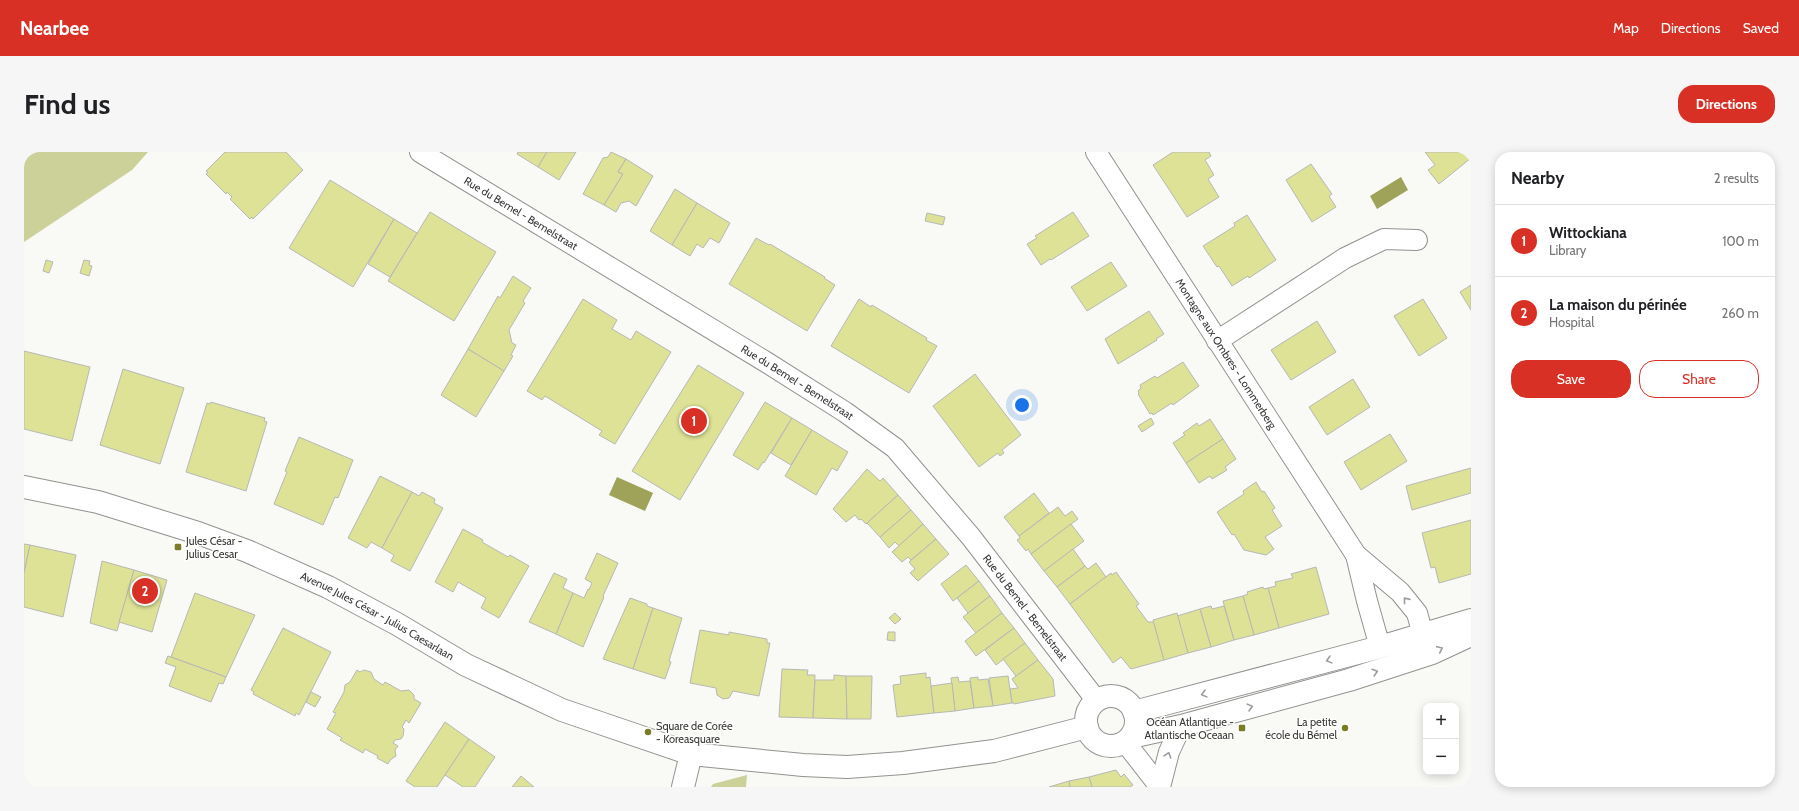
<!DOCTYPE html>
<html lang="en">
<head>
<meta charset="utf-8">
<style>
	:root { --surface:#fff; --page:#f6f6f6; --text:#202124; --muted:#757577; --line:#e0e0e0; --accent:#d93025 }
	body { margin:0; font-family:Cabin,sans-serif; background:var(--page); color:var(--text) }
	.controls { position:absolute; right:12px; bottom:12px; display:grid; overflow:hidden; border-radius:8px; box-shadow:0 2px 10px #0003 }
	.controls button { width:36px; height:36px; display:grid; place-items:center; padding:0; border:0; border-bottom:1px solid var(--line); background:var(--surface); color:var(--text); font:20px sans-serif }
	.you { position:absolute; left:998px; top:253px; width:14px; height:14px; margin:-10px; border:3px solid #fff; border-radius:50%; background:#1a73e8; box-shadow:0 0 0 6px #1a73e833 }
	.badge { display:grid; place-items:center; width:26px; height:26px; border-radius:50%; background:var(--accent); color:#fff; font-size:13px; font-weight:700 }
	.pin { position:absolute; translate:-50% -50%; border:2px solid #fff; box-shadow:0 1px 4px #0006 }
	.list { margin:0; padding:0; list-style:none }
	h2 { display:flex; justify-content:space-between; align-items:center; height:52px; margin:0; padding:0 16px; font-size:17px }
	h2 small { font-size:13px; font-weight:400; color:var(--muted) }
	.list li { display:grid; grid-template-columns:26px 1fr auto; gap:12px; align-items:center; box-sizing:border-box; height:72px; padding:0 16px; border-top:1px solid var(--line) }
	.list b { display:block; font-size:15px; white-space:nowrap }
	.list p { margin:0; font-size:13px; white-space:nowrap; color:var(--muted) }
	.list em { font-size:13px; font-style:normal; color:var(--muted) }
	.actions { display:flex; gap:8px; padding:12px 16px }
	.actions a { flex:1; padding:9px 0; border:1px solid var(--accent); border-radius:16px; text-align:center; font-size:14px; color:var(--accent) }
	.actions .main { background:var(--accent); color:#fff }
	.map { position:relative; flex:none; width:1447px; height:635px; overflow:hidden; border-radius:16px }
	header { display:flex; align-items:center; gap:24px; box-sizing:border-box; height:56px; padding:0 20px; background:var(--accent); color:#fff }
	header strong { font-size:19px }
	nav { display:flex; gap:22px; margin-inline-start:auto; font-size:14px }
	.intro { display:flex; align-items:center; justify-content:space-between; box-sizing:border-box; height:96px; padding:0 24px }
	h1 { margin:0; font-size:28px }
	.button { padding:10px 18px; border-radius:16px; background:var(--accent); color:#fff; font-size:14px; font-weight:700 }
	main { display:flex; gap:24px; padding:0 24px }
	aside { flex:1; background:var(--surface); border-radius:16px; box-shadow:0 2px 10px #0003 }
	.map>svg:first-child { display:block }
	.green { fill:#ccd099 }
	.water { fill:#9fa35a }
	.building { fill:#dde296; stroke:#b7b8b5 }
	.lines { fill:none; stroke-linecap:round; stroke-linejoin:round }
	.minor-casing { stroke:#929390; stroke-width:22 }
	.tertiary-casing { stroke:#929390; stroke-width:24 }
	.minor { stroke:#fff; stroke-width:20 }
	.tertiary { stroke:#fff; stroke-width:22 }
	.oneway { stroke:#9c9c9b }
	.poi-dot { fill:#7a7d26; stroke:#fffffe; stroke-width:1.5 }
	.labels { text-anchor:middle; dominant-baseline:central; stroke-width:3; stroke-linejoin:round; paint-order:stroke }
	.street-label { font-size:11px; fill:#383837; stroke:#fffffe }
	.poi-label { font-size:11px; fill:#383837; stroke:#fffffe; text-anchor:start }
</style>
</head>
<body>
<header>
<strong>Nearbee</strong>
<nav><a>Map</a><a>Directions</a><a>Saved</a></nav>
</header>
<div class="intro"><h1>Find us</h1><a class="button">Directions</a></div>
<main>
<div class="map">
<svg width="1447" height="635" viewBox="0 0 1447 635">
	<rect width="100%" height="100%" fill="#f9f9f6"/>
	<g class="green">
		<path d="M0 0H124L108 18 0 90Z"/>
		<path d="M723 623 722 635H687L689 632Z"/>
	</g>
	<g class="water">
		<path d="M1377 25 1384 38 1353 57 1346 44Z"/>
		<path d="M593 325 629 341 621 359 585 343Z"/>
	</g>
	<g class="building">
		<path d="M201 0H262L279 18 229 67 228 65 226 67 206 47 208 45 203 40 202 42 182 22 184 20 182 19Z"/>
		<path d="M494 0H523L514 15 493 2Z"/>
		<path d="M523 0H552L535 28 514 15Z"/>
		<path d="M587 0 602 7 594 20 599 22 580 53 559 42 579 6 584 5Z"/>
		<path d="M1149 0H1185L1187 4 1181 8 1190 23 1184 27 1195 45 1163 65 1129 13Z"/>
		<path d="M1401 0H1447V6L1415 32 1404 18 1411 13Z"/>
		<path d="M602 7 629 24 612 54 605 49 597 51 592 60 580 53 599 22 594 20Z"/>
		<path d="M1287 12 1308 42 1305 44 1312 55 1288 70 1262 28Z"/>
		<path d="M306 28 370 67 329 135 265 96Z"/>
		<path d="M651 37 673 51 648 93 626 79Z"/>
		<path d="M673 51 706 71 695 91 686 86 679 96 673 92 666 104 648 93Z"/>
		<path d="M406 60 472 100 430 169 364 129Z"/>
		<path d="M1049 60 1065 84 1027 108 1026 107 1017 113 1003 92 1013 86 1011 84Z"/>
		<path d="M903 61 921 65 919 73 901 69Z"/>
		<path d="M1223 63 1252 108 1225 126 1224 124 1208 134 1195 114 1193 115 1179 94 1211 74 1210 71Z"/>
		<path d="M370 67 393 81 366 125 344 112Z"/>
		<path d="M732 86 745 93 746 92 801 125 800 126 811 133 783 179 705 132Z"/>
		<path d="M22 108 29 110 25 121 19 119Z"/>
		<path d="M60 108 66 109 65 113 68 114 65 124 56 121Z"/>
		<path d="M1087 110 1103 134 1063 159 1047 135Z"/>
		<path d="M489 124 507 136 499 149 501 151 485 178 488 191 492 193 487 203 489 204 480 219 444 197 474 144 476 146Z"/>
		<path d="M1447 133V158L1436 140Z"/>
		<path d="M559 147 593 168 588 177 607 188 612 179 647 200 591 292 575 283 578 279 521 244 518 248 503 239Z"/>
		<path d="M835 147 847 155 848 153 903 186 902 188 913 194 885 241 807 194Z"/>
		<path d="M1399 147 1423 186 1395 204 1370 164Z"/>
		<path d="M1125 159 1140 182 1132 187 1133 188 1094 212 1081 187Z"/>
		<path d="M1293 169 1312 200 1267 228 1247 198Z"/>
		<path d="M444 197 480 219 452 265 417 243Z"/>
		<path d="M0 199 66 215 48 289 0 277Z"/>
		<path d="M1159 210 1175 234 1149 253 1148 251 1129 263 1128 261 1126 262 1114 242 1115 241 1114 239 1117 236 1116 233 1131 224 1133 226Z"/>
		<path d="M674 213 720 241 656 348 608 319Z"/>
		<path d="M99 217 160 236 136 312 76 293Z"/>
		<path d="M951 222 997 283 978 298 980 301 976 304 974 301 955 315 909 254Z"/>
		<path d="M1329 227 1346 255 1303 283 1285 255Z"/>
		<path d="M187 250 241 266 240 269 243 270 222 339 162 320 183 251 186 252Z"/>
		<path d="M741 250 768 266 740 311 739 310 734 318 709 303Z"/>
		<path d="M768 266 788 278 767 313 747 301Z"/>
		<path d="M1127 266 1130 272 1118 280 1114 274Z"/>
		<path d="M1186 267 1199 287 1162 311 1149 291 1161 283 1159 281 1173 271 1175 274Z"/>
		<path d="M788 278 824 300 813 319 808 316 792 343 761 324Z"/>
		<path d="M1366 282 1383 309 1337 338 1320 310Z"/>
		<path d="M275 285 329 308 314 346 311 345 299 373 250 352 263 320 261 319Z"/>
		<path d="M1199 287 1212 307 1201 315 1203 318 1188 327 1186 324 1175 331 1162 311Z"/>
		<path d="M1447 316V341L1388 358 1382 334Z"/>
		<path d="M843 317 856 329 859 326 874 343 842 372 837 367 835 368 831 363 822 370 809 357Z"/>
		<path d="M356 324 388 340 358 396 347 390 343 396 324 386Z"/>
		<path d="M1232 330 1238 340 1240 339 1251 356 1248 358 1258 374 1241 385 1250 397 1242 403 1220 398 1210 382 1208 383 1193 360 1220 342 1219 339Z"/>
		<path d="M388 340 395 344 398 340 411 347 410 351 419 356 386 419 367 409 370 403 358 396Z"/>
		<path d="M1010 341 1025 361 995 384 980 365Z"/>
		<path d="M874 343 887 358 856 385 843 371Z"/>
		<path d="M1034 355 1041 364 1048 359 1054 367 1007 402 1004 397 1002 399 993 388 996 386 995 384Z"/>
		<path d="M887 358 899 372 875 394 871 390 865 396 856 385Z"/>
		<path d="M1447 368V422L1415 431 1411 415 1407 416 1398 381Z"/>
		<path d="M899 372 912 387 887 408 884 405 878 410 868 400Z"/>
		<path d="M1047 372 1060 389 1020 419 1007 402Z"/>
		<path d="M439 377 459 388 458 390 484 405 486 403 505 414 475 466 457 456 462 446 434 430 429 440 411 430Z"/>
		<path d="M912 387 925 402 894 429 886 421 891 417 885 410Z"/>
		<path d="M0 392 6 393 0 421Z"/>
		<path d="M6 393 52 403 39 465 0 455V421Z"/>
		<path d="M1049 397 1061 414 1033 435 1020 419Z"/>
		<path d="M573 401 594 411 579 444 580 445 559 495 532 482 549 441 560 446 564 437 565 438 568 431 561 427Z"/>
		<path d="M78 409 110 418 93 479 66 471Z"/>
		<path d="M1072 411 1082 425 1046 452 1033 435 1061 414 1064 417Z"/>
		<path d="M942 413 955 429 929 449 917 432Z"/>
		<path d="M1292 415 1305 462 1255 476 1244 436 1252 434 1251 430 1269 426 1267 422Z"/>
		<path d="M110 418 143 428 128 480 95 470Z"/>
		<path d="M1092 420 1115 452 1112 454 1124 470H1130L1140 508 1107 517 1097 505 1089 511 1046 452 1087 421 1088 423Z"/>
		<path d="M530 421 543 427 539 436 549 441 532 482 505 470Z"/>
		<path d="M955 429 966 444 944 461 933 446Z"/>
		<path d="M1239 435 1240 437 1244 436 1255 476 1230 483 1219 444 1224 442 1223 440Z"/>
		<path d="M171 441 231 463 202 525 147 505Z"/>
		<path d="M966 444 978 461 952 481 939 465Z"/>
		<path d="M1219 444 1230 483 1210 488 1199 449Z"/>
		<path d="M606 446 623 452V454L629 456 609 517 579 507Z"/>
		<path d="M1187 454 1188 457 1200 454 1210 488 1187 495 1176 457Z"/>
		<path d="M629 456 658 466 645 509 647 510 641 527 609 517Z"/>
		<path d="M1176 457 1187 495 1164 501 1153 464Z"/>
		<path d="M871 461 877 467 871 472 865 466Z"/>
		<path d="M978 461 990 476 952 504 941 489Z"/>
		<path d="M1153 461 1164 501 1140 508 1129 468Z"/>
		<path d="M259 476 307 500 275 563 272 561 271 564 229 542 230 540 227 538Z"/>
		<path d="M990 476 1001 491 972 513 961 498Z"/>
		<path d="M676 478 705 483V480L743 487V491H746L735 544 709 539 705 546 699 547 693 543 692 536 666 531Z"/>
		<path d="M864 480H871V489L863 488Z"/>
		<path d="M1001 491 1014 508 992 524 979 507Z"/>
		<path d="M144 504 202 525 199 532 195 531 187 550 145 534 152 515 141 511Z"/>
		<path d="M1014 508 1029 527 1031 544 990 552V551H988L986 537 994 536 988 527Z"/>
		<path d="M758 517 784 518 783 523H791L789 566 755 565Z"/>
		<path d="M333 518 336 520 340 518 347 520 350 527 359 533 361 530 377 539 385 538 390 543V547L397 551 385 571 382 568 378 575 380 577 379 584 377 587 371 588 369 591 374 594 371 598 372 604 366 608 364 612 353 606 354 604 341 597 339 601 316 588 318 586 303 577 312 561 309 560 320 540 321 533 326 530Z"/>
		<path d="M902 521V526L906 525 910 561 873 565 869 533 877 532 876 524Z"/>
		<path d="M810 523 822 524 823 567 789 566 791 528H810Z"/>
		<path d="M822 524H848L847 567H823Z"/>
		<path d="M984 524 988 551 969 554 965 526Z"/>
		<path d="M934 525 935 530 946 529 950 556 931 559 927 526Z"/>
		<path d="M954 525V528L964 527 969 554 950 556 946 526Z"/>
		<path d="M928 531 931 559 910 561 907 534Z"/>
		<path d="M287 540 297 545 291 555 282 550Z"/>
		<path d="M421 570 445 587 413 635H391L382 629Z"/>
		<path d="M445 587 471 605 451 635H439L421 623Z"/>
		<path d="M1092 618 1097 625 1100 622 1109 633 1106 635H1068L1065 625Z"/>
		<path d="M497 624 510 635H488Z"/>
		<path d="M1065 625 1068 635H1046L1045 629Z"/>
		<path d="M1045 629 1046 635H1025Z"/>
	</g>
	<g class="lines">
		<defs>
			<g id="minor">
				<path id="s1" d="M396 0 742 210 821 260 871 296 947 385 1073 549"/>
				<path id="s2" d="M1072 0 1332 403 1376 440 1393 461 1399 483"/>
				<path d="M1193 189 1321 106 1360 87 1393 88"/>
				<path d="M1332 403 1343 449 1356 495"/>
				<path d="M1101 590 1136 635"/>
				<path d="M1136 635 1145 600 1157 574"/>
			</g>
			<g id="tertiary">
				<path id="s3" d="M0 335 74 350 174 381 223 399 304 435 373 472 442 513 538 558 667 602 779 613 823 615 879 611 970 599 1063 575"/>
				<circle cx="1087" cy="569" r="25"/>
				<path d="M1110 560 1356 495 1447 468"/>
				<path d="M1107 585 1157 574 1325 528 1408 501 1447 483"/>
				<path d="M659 635 667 602"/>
			</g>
		</defs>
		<use href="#minor" class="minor-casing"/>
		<use href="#tertiary" class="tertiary-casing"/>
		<use href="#minor" class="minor"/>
		<use href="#tertiary" class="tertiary"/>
	</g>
	<defs><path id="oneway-chevron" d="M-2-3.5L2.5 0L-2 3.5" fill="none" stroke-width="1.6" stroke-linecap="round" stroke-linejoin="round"/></defs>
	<g class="oneway">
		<use href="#oneway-chevron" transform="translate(1382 448) rotate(-129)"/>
		<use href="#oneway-chevron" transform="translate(1416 497) rotate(-25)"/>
		<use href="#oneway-chevron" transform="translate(1305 508) rotate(165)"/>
		<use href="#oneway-chevron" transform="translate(1351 520) rotate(-17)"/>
		<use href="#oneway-chevron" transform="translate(1180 542) rotate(165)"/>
		<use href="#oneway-chevron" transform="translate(1226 555) rotate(-15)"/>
		<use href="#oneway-chevron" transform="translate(1144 603) rotate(-73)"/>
	</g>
	<g class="poi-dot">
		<rect x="150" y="391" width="8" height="8" rx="2"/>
		<rect x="1214" y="572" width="8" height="8" rx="2"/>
		<circle cx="1321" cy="576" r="4"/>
		<circle cx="624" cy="580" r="4"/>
	</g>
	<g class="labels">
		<g class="street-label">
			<text stroke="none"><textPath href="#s1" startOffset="118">Rue du Bemel - Bemelstraat</textPath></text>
			<text stroke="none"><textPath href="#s2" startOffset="240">Montagne aux Ombres - Lommerberg</textPath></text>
			<text stroke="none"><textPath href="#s1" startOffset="442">Rue du Bemel - Bemelstraat</textPath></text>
			<text stroke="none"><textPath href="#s1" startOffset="766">Rue du Bemel - Bemelstraat</textPath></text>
			<text stroke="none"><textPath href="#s3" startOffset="378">Avenue Jules César - Julius Caesarlaan</textPath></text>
		</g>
		<g class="poi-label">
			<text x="162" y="389">Jules César -<tspan x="162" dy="13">Julius Cesar</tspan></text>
			<text x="1210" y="570" text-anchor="end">Océan Atlantique -<tspan x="1210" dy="13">Atlantische Oceaan</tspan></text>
			<text x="1313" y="570" text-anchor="end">La petite<tspan x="1313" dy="13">école du Bémel</tspan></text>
			<text x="632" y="574">Square de Corée<tspan x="632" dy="13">- Koreasquare</tspan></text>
		</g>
	</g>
</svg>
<div class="controls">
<button>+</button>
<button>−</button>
</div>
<div class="you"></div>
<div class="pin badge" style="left:670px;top:269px">1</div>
<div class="pin badge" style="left:121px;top:439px">2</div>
</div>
<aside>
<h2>Nearby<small>2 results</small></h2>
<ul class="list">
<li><span class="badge">1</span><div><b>Wittockiana</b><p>Library</p></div><em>100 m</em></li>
<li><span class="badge">2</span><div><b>La maison du périnée</b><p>Hospital</p></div><em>260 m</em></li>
</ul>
<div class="actions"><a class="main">Save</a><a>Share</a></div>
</aside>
</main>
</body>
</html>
